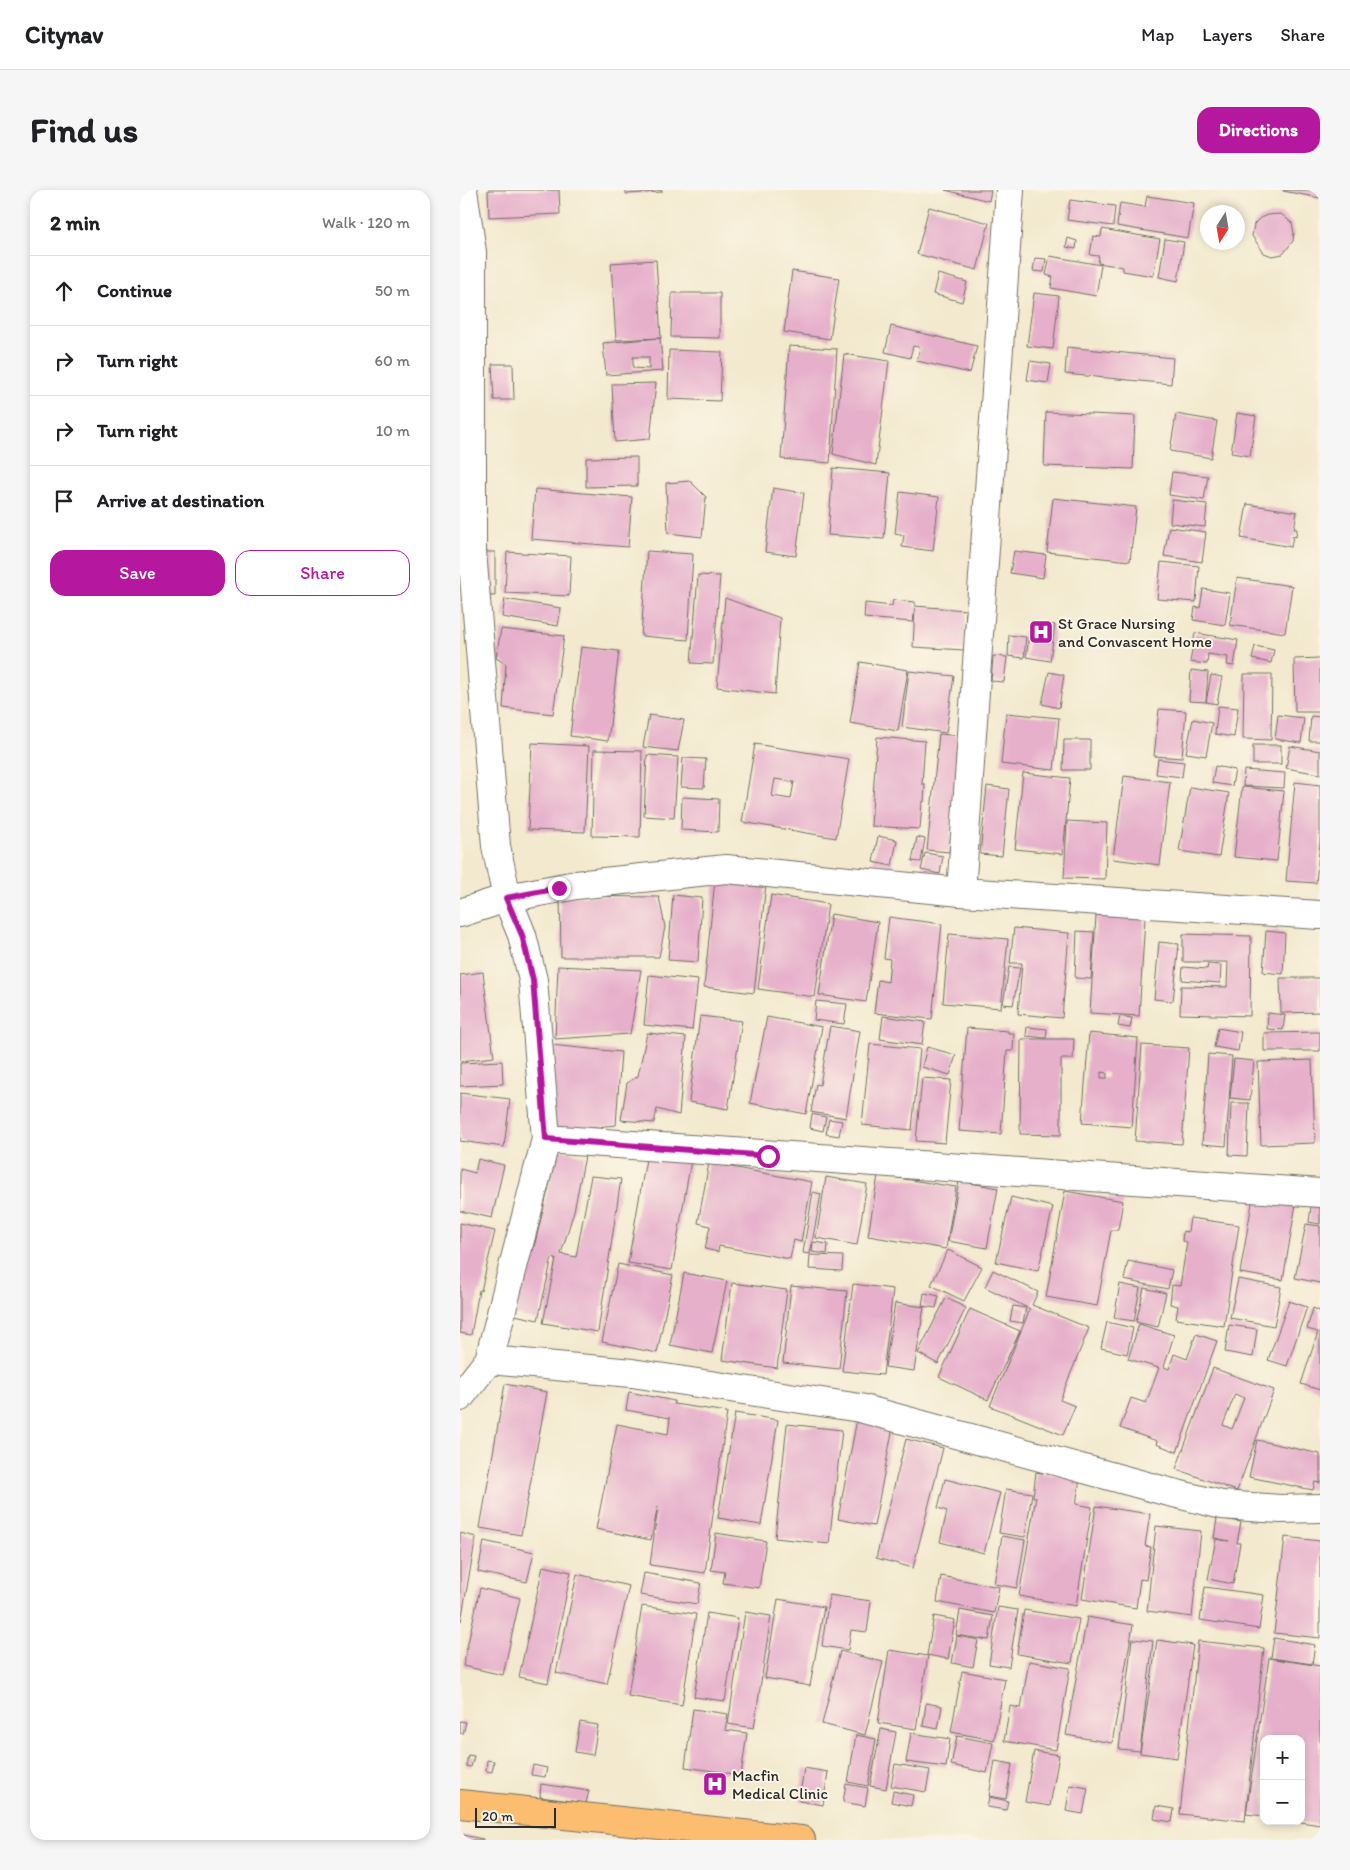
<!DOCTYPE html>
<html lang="en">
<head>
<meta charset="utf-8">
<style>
	:root { --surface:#fff; --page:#f6f6f6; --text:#202124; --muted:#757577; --line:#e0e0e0; --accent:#b5179e }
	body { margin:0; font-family:Itim,sans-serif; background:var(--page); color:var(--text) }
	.controls { position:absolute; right:15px; bottom:15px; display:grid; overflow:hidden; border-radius:10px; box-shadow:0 2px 8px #0003 }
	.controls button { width:45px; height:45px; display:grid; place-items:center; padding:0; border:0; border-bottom:1px solid var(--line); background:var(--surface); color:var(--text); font:25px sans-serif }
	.compass { position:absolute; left:740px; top:15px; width:45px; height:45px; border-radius:50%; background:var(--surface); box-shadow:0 2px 8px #0003; rotate:191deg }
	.scale { position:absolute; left:15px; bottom:12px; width:81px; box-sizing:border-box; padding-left:5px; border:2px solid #2b2b2b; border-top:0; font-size:14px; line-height:18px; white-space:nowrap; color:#2b2b2b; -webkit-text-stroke:4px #fcf5e5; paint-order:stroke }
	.stop { position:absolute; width:15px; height:15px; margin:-11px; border:4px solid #b5179e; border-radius:50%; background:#fff }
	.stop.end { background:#b5179e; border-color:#fff; box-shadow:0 1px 5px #0008 }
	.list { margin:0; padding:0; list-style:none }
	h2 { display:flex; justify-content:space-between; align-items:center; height:65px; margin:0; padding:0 20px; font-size:21px }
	h2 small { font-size:16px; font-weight:400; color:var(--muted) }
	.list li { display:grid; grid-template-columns:32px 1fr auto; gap:15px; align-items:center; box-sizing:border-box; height:70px; padding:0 20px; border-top:1px solid var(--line) }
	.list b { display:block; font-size:19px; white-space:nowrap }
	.list em { font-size:16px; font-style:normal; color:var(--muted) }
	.actions { display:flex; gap:10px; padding:15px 20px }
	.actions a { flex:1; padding:11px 0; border:1px solid var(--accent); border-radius:15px; text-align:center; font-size:18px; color:var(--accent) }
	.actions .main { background:var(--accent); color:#fff }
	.icon { flex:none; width:28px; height:28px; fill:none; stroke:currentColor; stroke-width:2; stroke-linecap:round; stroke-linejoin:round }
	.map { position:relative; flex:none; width:860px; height:1650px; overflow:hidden; border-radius:15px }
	header { display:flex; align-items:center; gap:30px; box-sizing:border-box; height:70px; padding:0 25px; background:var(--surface); border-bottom:1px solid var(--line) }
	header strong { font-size:24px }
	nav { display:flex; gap:28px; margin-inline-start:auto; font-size:18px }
	.intro { display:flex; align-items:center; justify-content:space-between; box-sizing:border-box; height:120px; padding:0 30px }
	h1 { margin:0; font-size:35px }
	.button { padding:12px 22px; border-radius:15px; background:var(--accent); color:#fff; font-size:18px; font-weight:700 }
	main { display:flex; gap:30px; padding:0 30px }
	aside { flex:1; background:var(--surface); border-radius:15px; box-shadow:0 2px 8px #0003 }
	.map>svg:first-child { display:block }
	.building { fill:#e6b0cb; fill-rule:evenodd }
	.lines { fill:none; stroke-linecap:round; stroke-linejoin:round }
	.minor-casing { stroke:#716e64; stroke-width:30 }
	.major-casing { stroke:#716e64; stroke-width:30 }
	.minor { stroke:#fff; stroke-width:28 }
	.major { stroke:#fcbd6f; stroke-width:28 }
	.route { stroke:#b5179e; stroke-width:6 }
	.labels { text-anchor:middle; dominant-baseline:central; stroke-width:4; stroke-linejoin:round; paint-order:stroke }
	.poi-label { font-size:16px; fill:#2b2b2b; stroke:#fcf5e5; text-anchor:start }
</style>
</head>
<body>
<header>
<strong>Citynav</strong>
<nav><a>Map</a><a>Layers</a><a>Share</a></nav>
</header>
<div class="intro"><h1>Find us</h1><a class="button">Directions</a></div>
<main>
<aside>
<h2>2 min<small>Walk · 120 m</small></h2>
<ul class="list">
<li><svg class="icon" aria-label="ahead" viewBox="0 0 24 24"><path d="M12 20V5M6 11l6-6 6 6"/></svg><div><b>Continue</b></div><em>50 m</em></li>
<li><svg class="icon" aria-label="right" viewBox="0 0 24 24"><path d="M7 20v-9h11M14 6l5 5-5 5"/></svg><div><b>Turn right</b></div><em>60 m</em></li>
<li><svg class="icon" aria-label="right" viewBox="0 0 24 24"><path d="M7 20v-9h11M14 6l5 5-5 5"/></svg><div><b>Turn right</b></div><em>10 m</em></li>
<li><svg class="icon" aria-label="arrive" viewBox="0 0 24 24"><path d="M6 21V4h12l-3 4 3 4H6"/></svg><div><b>Arrive at destination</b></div></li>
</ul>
<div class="actions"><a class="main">Save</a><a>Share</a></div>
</aside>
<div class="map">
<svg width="860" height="1650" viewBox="0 0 860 1650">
	<rect width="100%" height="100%" fill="#fcf5e5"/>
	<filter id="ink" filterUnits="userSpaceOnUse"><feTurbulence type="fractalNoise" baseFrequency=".02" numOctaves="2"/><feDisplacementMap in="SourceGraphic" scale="10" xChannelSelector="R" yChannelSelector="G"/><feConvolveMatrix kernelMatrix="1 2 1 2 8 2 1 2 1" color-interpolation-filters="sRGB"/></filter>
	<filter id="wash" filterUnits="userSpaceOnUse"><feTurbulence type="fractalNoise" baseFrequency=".0096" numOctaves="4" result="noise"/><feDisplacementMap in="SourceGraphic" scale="20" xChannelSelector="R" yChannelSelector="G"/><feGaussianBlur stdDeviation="1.12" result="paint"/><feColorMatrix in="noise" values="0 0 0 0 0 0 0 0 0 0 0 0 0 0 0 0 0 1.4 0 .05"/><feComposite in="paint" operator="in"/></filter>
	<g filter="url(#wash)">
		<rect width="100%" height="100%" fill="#f2e9ce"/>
		<g id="blocks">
			<g class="building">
				<path d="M28 0H99L100 24 29 27Z"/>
				<path d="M166 0H202V2L166 4Z"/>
				<path d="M485 0H531L529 11Z"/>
				<path d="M823 0H860V8L823 1Z"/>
				<path d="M687 6 734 13 728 48 657 36 660 13 685 17Z"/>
				<path d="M610 10 655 16 653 36 607 30Z"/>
				<path d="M469 17 529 33 517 80 457 64Z"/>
				<path d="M821 24 832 33 834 43 833 51 823 64 812 66 804 63 792 46 794 34 800 28 807 25Z"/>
				<path d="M642 39 700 49 693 86 663 81V77L638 73 639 66 630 65 633 46 641 47Z"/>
				<path d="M608 48 617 51 616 59 606 57Z"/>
				<path d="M705 49 724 52 718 91 699 87Z"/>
				<path d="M590 66 641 75 636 106 591 98 593 87 586 85Z"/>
				<path d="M575 68 586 69 584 82 573 81Z"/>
				<path d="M196 70 201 148 156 150 151 73Z"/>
				<path d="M332 81 379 88 370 149 324 142Z"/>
				<path d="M478 84 507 92 502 112 473 104Z"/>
				<path d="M212 103H260V148L211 147Z"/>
				<path d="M574 103 599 106 593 159 567 156Z"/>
				<path d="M431 136 517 156 510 183 457 171 460 157 453 156 450 168 425 162Z"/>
				<path d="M200 148 203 181 146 185 143 153ZM173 167H189V179L173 178Z"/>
				<path d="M329 156 377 159 370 273 321 269Z"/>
				<path d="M607 157 713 168 711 194 605 184Z"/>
				<path d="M209 160 262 162 260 211 208 209Z"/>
				<path d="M384 164 429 171 416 275 373 264Z"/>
				<path d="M570 171 591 174 588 193 567 190Z"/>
				<path d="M32 174H53L54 210H34Z"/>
				<path d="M196 193 190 249 155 252 152 194Z"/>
				<path d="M586 222 675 226 673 279 584 276Z"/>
				<path d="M777 223 796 226 790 266 771 263Z"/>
				<path d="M716 224 757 231 751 268 710 261Z"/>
				<path d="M177 267V296L126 297V268Z"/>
				<path d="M373 278 430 283 424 349 368 345Z"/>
				<path d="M712 282 748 286 744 310 709 305Z"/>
				<path d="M230 291 246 307 242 347 208 343 206 293Z"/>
				<path d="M313 298 344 303 336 366 305 362Z"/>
				<path d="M75 299 172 307 168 357 71 349Z"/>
				<path d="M440 302 479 307 473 361 442 357 444 345 435 343Z"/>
				<path d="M593 308 676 317 670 371 587 362Z"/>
				<path d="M712 310 747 314 745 337 710 333Z"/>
				<path d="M787 314 837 322 834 339H837L836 347 833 346 831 357 781 348Z"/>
				<path d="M709 337 746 342 742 372 704 366Z"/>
				<path d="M187 361 233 364 228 450 181 446Z"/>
				<path d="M554 361 586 365 583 388 550 383Z"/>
				<path d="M23 362H35V406H22Z"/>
				<path d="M47 362 111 366 109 406 45 403Z"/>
				<path d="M701 372 739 376 736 412 697 409Z"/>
				<path d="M238 385 260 386 253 474 231 473Z"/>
				<path d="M777 388 832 396 825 443 770 435Z"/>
				<path d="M743 399 770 403 765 435 733 430 735 417 740 418Z"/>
				<path d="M265 408 320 428 315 504 257 497Z"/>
				<path d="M45 409 101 418 98 436 42 427Z"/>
				<path d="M433 410 455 412V416L506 420 504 460 453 457 455 418 453 432 404 428 405 413 432 416Z"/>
				<path d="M571 432 595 435 590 471 566 467Z"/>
				<path d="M41 439 104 446 93 524 43 518 46 474 36 468Z"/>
				<path d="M735 443 778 450 774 476 767 475 768 467 748 464 747 474 730 472Z"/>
				<path d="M549 445 566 447 564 468 548 466Z"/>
				<path d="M795 456 814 460 811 473 792 469Z"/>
				<path d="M121 457 159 461 148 551 110 546Z"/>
				<path d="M533 466 547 467 544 492 531 491Z"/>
				<path d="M860 468V522H835L834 469Z"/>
				<path d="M400 472 448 480 438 541 390 533Z"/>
				<path d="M731 480 748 482 746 512 729 511Z"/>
				<path d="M449 481 494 486 486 543 442 537Z"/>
				<path d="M589 482 604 485 599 518 582 514Z"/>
				<path d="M784 484H812L811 550 783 549Z"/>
				<path d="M751 485 762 487 757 514 746 512Z"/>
				<path d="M758 516 778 518 774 547 755 544Z"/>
				<path d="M699 519 726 521 722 568 694 566Z"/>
				<path d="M546 523 599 528 594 580 541 574Z"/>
				<path d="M189 525 224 530 218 561 183 557Z"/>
				<path d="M818 525 844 528 841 553 815 549Z"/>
				<path d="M851 526 860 527V551H849Z"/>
				<path d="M733 529 752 533 746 566 726 563Z"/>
				<path d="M479 544 501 546 489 662 467 660Z"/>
				<path d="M417 547 465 551 462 594H465L464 612H462L460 639 411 636Z"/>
				<path d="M604 550H630V580H603Z"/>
				<path d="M72 553 129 556 125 642 68 640Z"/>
				<path d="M295 554 389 569 376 648 282 632ZM315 589 334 592 331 609 312 606Z"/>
				<rect x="793" y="555" width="28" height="19"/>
				<path d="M830 556 860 561V584L826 578Z"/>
				<path d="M134 560 182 561 180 647 132 646Z"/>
				<path d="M187 565 218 567 214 628 184 626Z"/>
				<path d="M223 568 246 569 244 598 221 597Z"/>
				<path d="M698 569 724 572 722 587 696 584Z"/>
				<path d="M755 576 775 580 772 596 752 593Z"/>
				<path d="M784 580 825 583 824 598 783 596Z"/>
				<path d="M563 583 610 588 603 664 555 659Z"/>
				<path d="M664 586 710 592 700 675 653 669Z"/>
				<path d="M835 592 860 595V651L856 693 826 691Z"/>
				<path d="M527 596 549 599 542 666 520 664Z"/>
				<path d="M730 597 769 603 759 667 719 661Z"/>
				<path d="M782 597 824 601 817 671 774 667Z"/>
				<path d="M222 607 259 609 258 642 221 640Z"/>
				<path d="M607 631 647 633 645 689 604 688Z"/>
				<path d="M418 646 437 650 432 676 413 672Z"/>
				<path d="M457 647 465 649 461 672 452 671Z"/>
				<path d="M465 663 483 666 480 684 461 680Z"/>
				<path d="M255 690 306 694 294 803 244 797Z"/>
				<path d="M213 705 242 708 238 772 208 770Z"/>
				<path d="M311 705 368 714 355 807 298 799Z"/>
				<path d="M100 706 199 707 205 737 199 767H101Z"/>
				<path d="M371 724 418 732 406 812 359 805Z"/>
				<path d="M636 725 685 728 679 826 630 823Z"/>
				<path d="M429 727 482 734 472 829 414 823 418 790 428 792 430 769 424 768Z"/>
				<path d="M554 738 609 743 602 828 558 824 562 773H550Z"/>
				<path d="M617 741 634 742 631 789 615 788Z"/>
				<path d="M806 741 825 743 823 784 803 782Z"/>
				<path d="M489 744 548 749 541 818 483 813Z"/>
				<path d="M723 744 791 746 790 826 720 824 721 796 767 797 768 772H723Z"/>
				<path d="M699 752 719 754 713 811 694 809Z"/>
				<path d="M748 774 761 775 760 793 722 790 723 777 747 779Z"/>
				<path d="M98 776 181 780 170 844 95 849Z"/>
				<path d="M549 777 560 778 553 815 543 814Z"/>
				<path d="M23 782 34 867 0 871V785Z"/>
				<path d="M189 785 238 790 232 840 184 835Z"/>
				<path d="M820 788H860V822L821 823Z"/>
				<path d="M356 811 387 814 384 834 354 830Z"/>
				<path d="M808 823 825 825 823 840 807 839Z"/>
				<path d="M240 826 282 831 268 919 229 912Z"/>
				<path d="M423 826 465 832 462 855 420 849Z"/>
				<path d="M660 826 672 828 670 838 658 836Z"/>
				<path d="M307 827 362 837 346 924 290 913Z"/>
				<path d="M370 836 400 841 386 928 351 922 356 894 360 895Z"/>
				<path d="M567 837 587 839 586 848 566 846Z"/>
				<path d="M507 838 548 841V843H554L553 861H547L541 944 499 941Z"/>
				<path d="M758 838 781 842 778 861 754 857Z"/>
				<path d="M860 842V861H804V843Z"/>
				<path d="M187 843 226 847 219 925 197 919 194 933 161 930 167 893 178 886Z"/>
				<path d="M629 843 678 848 672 937 622 933ZM641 882 647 883V888H641Z"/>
				<path d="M561 849H614L613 869H601V945L560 944Z"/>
				<path d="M80 854 161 862 156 935 87 942Z"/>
				<path d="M410 854 460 859 452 940 402 935Z"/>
				<path d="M682 855 729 858 722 954 675 951Z"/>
				<path d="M467 857 496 865 490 885 462 877Z"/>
				<path d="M748 864 772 866 766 956 742 954Z"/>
				<path d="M774 869 794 871 790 910 770 908Z"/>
				<path d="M852 870 855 953 801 955 798 872Z"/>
				<path d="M42 871 43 894 0 896V873Z"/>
				<path d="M462 888 491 890 485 953 456 951Z"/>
				<path d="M0 903 50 909 44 957 0 951Z"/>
				<path d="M771 913H789L787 966 769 965Z"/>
				<path d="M352 924 366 927 363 941 350 938Z"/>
				<path d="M369 929 382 931 379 946 366 944Z"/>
				<path d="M98 959 125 966 114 1021 101 1064 116 1067 131 986 161 989 138 1142 83 1133 96 1069 92 1068 78 1130 50 1124 63 1059 73 1061Z"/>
				<path d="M187 963 231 970 212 1080 168 1073Z"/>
				<path d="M18 969 44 975 32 1028 0 1021V979L15 983Z"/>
				<path d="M249 973 352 992 341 1052 334 1050 330 1069 259 1056 258 1062 245 1059 250 1036 238 1033Z"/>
				<path d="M418 985 496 997 486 1059 408 1046Z"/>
				<path d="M366 987 407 994 397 1055 356 1048Z"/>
				<path d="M499 991 538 998 527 1058 488 1051Z"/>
				<path d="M605 1001 663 1011 658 1040H651L637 1116 586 1107Z"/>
				<path d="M353 1002 361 1004 350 1064 343 1063Z"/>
				<path d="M551 1007 593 1017 578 1081 536 1072Z"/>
				<path d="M793 1007 836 1014 823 1090 780 1083Z"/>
				<path d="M852 1009 860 1010V1034L849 1032Z"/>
				<path d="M730 1028 779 1035 764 1136 716 1129 718 1116 710 1114 712 1095 720 1096 727 1052 722 1051 723 1041 728 1042Z"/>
				<path d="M0 1033 35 1041 21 1101 19 1100 11 1145 0 1143Z"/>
				<path d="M846 1034 860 1036V1093L835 1088Z"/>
				<path d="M353 1052 368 1054 367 1064 352 1062Z"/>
				<path d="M488 1060 522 1077 504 1111 471 1095Z"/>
				<path d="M350 1065 383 1066 382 1081 349 1079Z"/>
				<path d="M668 1071 712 1080 708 1099 664 1090Z"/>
				<path d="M158 1074 213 1085 197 1163 142 1152Z"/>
				<path d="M533 1080 578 1102 572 1115 629 1138 600 1210 615 1216 603 1245 530 1216 570 1119 525 1097Z"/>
				<path d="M224 1083 267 1091 252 1163 210 1155Z"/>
				<path d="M778 1089 821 1097 814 1136 770 1128Z"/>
				<path d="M272 1093 327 1100 317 1178 262 1170Z"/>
				<path d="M393 1094 433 1099 423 1185 382 1181Z"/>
				<path d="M660 1094 680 1098 674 1131 654 1128Z"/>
				<path d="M331 1096 387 1101 379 1179 323 1173Z"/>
				<path d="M684 1098 706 1103 698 1137 676 1132Z"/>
				<path d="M464 1103 479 1106 476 1118 462 1116Z"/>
				<path d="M486 1108 506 1118 478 1174 458 1163Z"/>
				<path d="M829 1111 847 1117 827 1176 808 1170Z"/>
				<path d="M435 1113 464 1117 454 1181 425 1177Z"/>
				<path d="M553 1116 566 1118 563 1133 550 1131Z"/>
				<path d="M853 1118 860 1121V1200L841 1194 858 1142 847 1139Z"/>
				<path d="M510 1119 560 1141 528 1210 479 1187Z"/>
				<path d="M647 1132 673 1138 667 1164 641 1158Z"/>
				<path d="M679 1134 714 1145 704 1177 709 1179 714 1164 727 1169 736 1144 757 1151 717 1262 696 1254 697 1251 660 1238 671 1208 686 1213 699 1178 668 1169Z"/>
				<path d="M769 1135 797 1139 793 1167 765 1162Z"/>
				<path d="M753 1178 814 1200 777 1301 716 1279ZM775 1204 784 1208 772 1239 763 1235Z"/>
				<path d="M45 1194 87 1202 61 1345 20 1338Z"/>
				<path d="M169 1202 214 1211V1214L267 1222 245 1383 190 1375 198 1316 191 1350 136 1339 157 1234 208 1244 210 1228 166 1220Z"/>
				<path d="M275 1223 318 1230 301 1335 258 1328Z"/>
				<path d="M397 1229 433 1237 414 1336 378 1329Z"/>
				<path d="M327 1234 382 1240 369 1354 315 1348Z"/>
				<path d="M446 1249 483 1258 453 1378 416 1368Z"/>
				<path d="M797 1250 860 1264V1293L855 1292 853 1300 789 1287Z"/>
				<path d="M576 1282 620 1289 616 1314 632 1317 616 1416 559 1406 576 1307H573Z"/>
				<path d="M485 1289 540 1303 524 1363 480 1352 487 1321 478 1318Z"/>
				<path d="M546 1299 572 1303 565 1347 539 1343Z"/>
				<path d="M636 1316 690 1324 685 1356 691 1357 686 1390 680 1389 676 1418 622 1409Z"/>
				<path d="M757 1328 781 1332 777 1353H780L773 1394 748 1389 756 1349 769 1351 754 1348Z"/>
				<path d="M696 1336 741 1341 732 1427 687 1421Z"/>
				<path d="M0 1343 16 1347 1 1431H0Z"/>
				<path d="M256 1343 306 1351 299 1398 263 1393 265 1382 251 1380Z"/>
				<path d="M542 1346 565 1350 557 1398 534 1394Z"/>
				<path d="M825 1347 860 1351V1448L814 1443Z"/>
				<path d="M24 1351 74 1362 67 1392 18 1382Z"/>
				<path d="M83 1376 111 1382 88 1493 59 1487Z"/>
				<path d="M184 1383 241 1393 237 1414 180 1405Z"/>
				<path d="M117 1384 169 1396 147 1494 96 1483Z"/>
				<path d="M481 1386 539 1397 534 1423 477 1412Z"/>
				<path d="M745 1397 804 1405 799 1439 740 1430Z"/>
				<path d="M20 1398 60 1408 43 1485 3 1476Z"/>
				<path d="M369 1405 411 1411 407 1442 391 1440 388 1460 362 1456Z"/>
				<path d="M318 1409 364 1417 350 1496 305 1488Z"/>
				<path d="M182 1416 236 1424 222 1515 168 1506Z"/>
				<path d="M538 1417 558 1420 549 1477 529 1474Z"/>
				<path d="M500 1420 533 1426 529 1450 496 1445Z"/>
				<path d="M564 1420 619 1429 612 1473 557 1464Z"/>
				<path d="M285 1422 311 1426 294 1538 268 1534Z"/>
				<path d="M247 1423 278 1428 265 1511 234 1507Z"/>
				<path d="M474 1426 495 1430 488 1469 467 1465Z"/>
				<path d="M627 1427 673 1435 652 1553 606 1545Z"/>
				<path d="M497 1446 518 1450 513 1477 492 1473Z"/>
				<path d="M814 1448 855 1455 852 1474 811 1468Z"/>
				<path d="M672 1449 693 1451 680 1561 659 1559Z"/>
				<path d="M697 1450 733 1455 717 1568 680 1563Z"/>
				<path d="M738 1451 804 1458 785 1631 720 1624Z"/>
				<path d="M429 1460 468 1466 456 1539 418 1533Z"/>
				<path d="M380 1461 423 1472 405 1545 362 1534Z"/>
				<path d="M809 1468 860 1476V1635L841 1632V1549H804V1626L786 1624Z"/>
				<path d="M569 1471 610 1478 596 1560 544 1551 550 1516 561 1518Z"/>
				<path d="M502 1481 545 1489 534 1550 491 1542Z"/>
				<path d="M466 1513 482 1516 478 1539 463 1536Z"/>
				<path d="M233 1519 268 1524 265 1540 287 1543 281 1585 225 1577Z"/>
				<path d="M0 1531 6 1532 3 1544 0 1543Z"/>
				<path d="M120 1532 138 1535 133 1565 115 1562Z"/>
				<path d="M421 1539 436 1542 426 1599 410 1596Z"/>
				<path d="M451 1543 490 1549 486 1577 446 1572Z"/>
				<path d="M396 1545 416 1549 408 1596 388 1592Z"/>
				<path d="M497 1546 533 1553 527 1583 491 1575Z"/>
				<path d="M574 1561 599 1565 590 1616 565 1612Z"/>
				<path d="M8 1565 14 1566 11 1577 6 1576Z"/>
				<path d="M27 1570 34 1571 32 1582 26 1581Z"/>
				<path d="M535 1571 552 1574 546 1609 529 1606Z"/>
				<path d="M435 1574 470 1580 466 1602 431 1596Z"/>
				<path d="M73 1575 87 1578 85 1587 71 1585Z"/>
				<path d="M344 1578 368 1582 363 1615 339 1611Z"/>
				<path d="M81 1594 129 1601 126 1613 80 1607Z"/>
				<path d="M386 1594 408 1598 405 1616 383 1612Z"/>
				<path d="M610 1595 628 1598 623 1624 606 1621Z"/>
				<path d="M433 1601 453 1605 451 1616 431 1612Z"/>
				<path d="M529 1607 548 1611 546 1620 527 1617Z"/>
				<path d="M696 1616 714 1619 712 1632 694 1629Z"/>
				<path d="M3 1645 23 1649V1650H2Z"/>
			</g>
		</g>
	</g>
	<g filter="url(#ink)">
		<use href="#blocks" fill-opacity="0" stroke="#716e64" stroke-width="1"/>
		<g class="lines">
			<defs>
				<g id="minor">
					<path d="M501 702 550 0"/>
					<path d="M0 723 47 708 116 695 266 679 501 702 860 725"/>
					<path d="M86 949 860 1003"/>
					<path d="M29 1170 172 1183 400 1218 705 1301 762 1315 820 1319 860 1318"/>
					<path d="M0 1207 29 1170 86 949 73 790 62 745 47 708 36 656 12 361V62L3 0"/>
				</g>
				<path id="major" d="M0 1614 341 1650"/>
			</defs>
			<use href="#minor" class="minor-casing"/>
			<use href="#major" class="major-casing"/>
			<use href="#minor" class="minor"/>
			<use href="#major" class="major"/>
		</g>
	</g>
	<g class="lines" filter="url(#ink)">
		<path class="route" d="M99 698 46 708 62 745 73 790 86 949 308 966"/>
	</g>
	<defs>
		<symbol id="hospital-square" viewBox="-11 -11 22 22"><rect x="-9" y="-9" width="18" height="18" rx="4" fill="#b5179e" stroke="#fcf5e5"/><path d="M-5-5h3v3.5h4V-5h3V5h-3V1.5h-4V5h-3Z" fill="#fff"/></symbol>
	</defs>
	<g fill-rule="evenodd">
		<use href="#hospital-square" x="567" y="428" width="28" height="28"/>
		<use href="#hospital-square" x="241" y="1580" width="28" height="28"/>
	</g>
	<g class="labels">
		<g class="poi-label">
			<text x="598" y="433">St Grace Nursing<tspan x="598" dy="18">and Convascent Home</tspan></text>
			<text x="272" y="1585">Macfin<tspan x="272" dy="18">Medical Clinic</tspan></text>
		</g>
	</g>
</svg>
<div class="controls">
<button>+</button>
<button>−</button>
</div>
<svg class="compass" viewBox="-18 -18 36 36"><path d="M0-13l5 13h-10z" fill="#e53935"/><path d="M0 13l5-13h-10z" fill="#757577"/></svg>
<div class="scale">20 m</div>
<div class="stop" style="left:308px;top:966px"></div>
<div class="stop end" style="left:99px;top:698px"></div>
</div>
</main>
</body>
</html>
